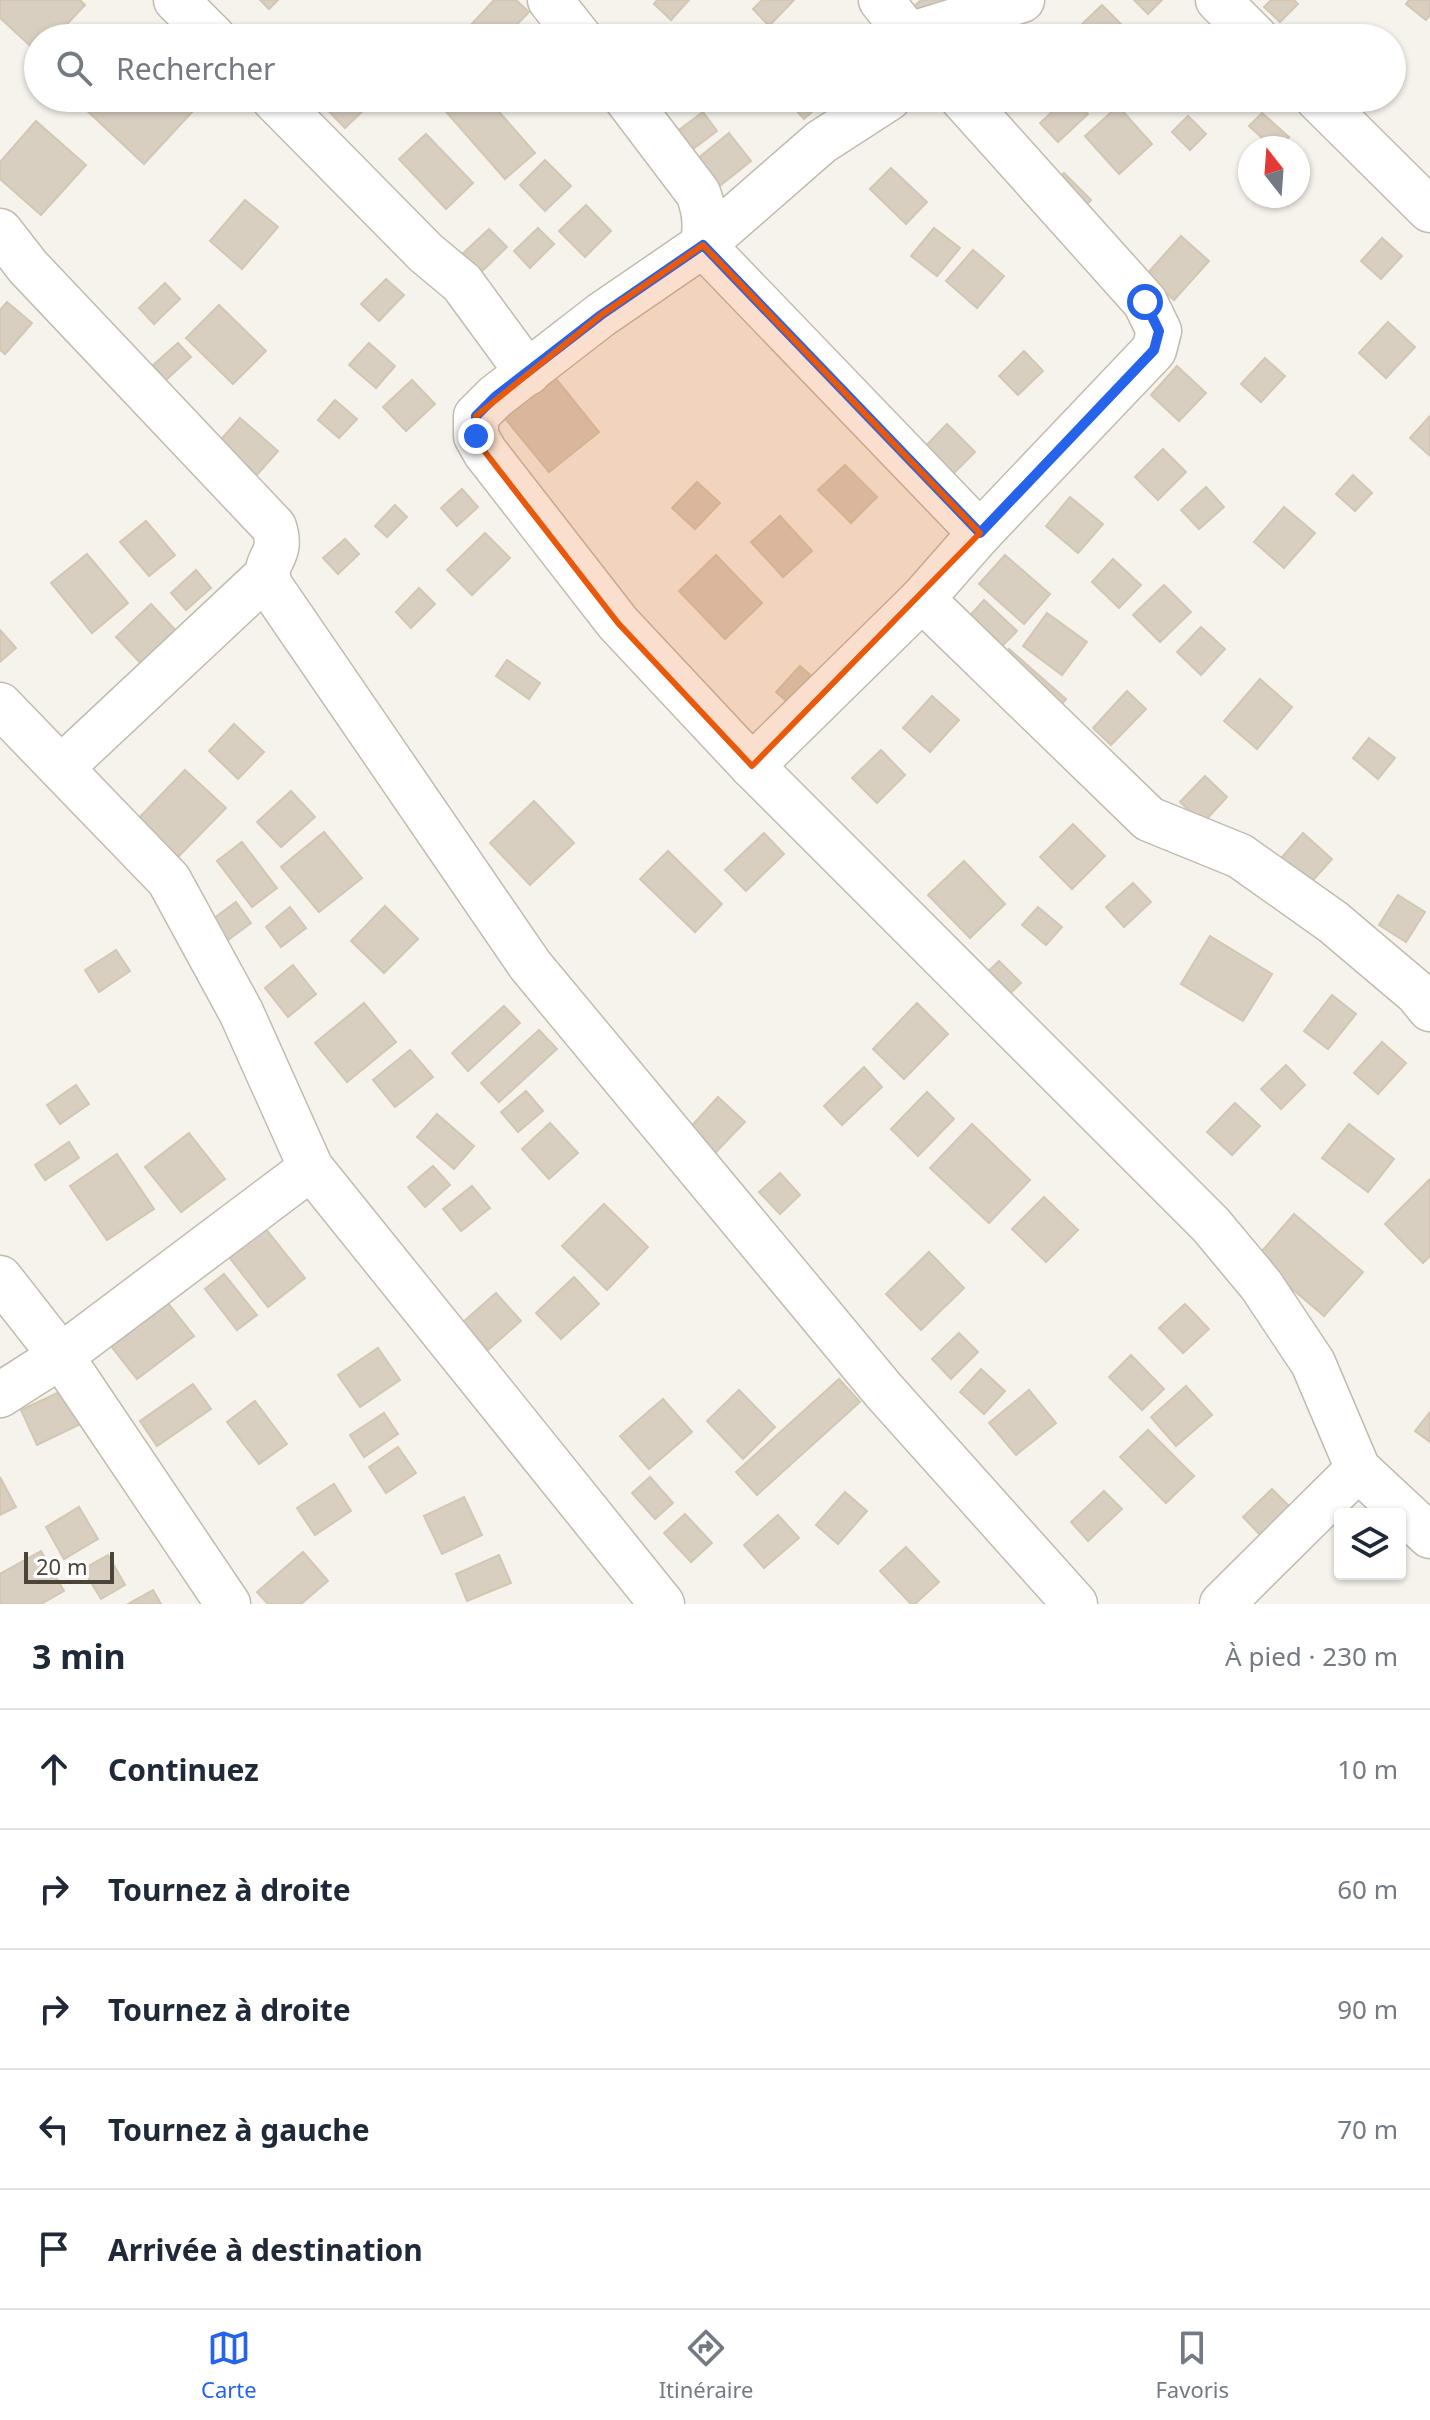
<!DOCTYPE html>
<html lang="fr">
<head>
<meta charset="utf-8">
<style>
	:root { --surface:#fff; --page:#f6f6f7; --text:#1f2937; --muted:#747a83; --line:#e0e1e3; --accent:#2563eb }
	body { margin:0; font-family:"Noto Sans",sans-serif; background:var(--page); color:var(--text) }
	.controls { position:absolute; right:24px; bottom:24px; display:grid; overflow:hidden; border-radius:8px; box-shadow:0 2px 6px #0004 }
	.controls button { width:72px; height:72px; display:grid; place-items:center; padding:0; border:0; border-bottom:2px solid var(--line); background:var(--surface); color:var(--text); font:40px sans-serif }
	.compass { position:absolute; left:1238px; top:136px; width:72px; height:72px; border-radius:50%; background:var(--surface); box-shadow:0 2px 6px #0004; rotate:343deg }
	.scale { position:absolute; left:24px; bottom:20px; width:90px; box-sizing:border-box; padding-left:8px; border:4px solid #4b4439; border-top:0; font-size:22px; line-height:28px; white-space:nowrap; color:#4b4439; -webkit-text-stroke:6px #fff; paint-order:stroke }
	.stop { position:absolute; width:24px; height:24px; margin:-18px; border:6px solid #2563eb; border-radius:50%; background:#fff }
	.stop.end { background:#2563eb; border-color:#fff; box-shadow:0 2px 8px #0008 }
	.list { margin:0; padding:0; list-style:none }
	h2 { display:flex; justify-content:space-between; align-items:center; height:104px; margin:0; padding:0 32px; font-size:34px }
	h2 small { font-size:26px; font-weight:400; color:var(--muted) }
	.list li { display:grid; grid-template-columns:52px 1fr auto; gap:24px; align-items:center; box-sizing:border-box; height:120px; padding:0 32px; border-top:2px solid var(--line) }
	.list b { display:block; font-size:30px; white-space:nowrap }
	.list em { font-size:26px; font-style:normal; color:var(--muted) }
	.icon { flex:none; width:44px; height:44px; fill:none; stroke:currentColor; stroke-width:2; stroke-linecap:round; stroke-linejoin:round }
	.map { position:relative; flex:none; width:1430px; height:1604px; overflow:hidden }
	.search { position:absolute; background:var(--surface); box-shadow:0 2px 6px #0004; left:24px; right:24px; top:24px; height:88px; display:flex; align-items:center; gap:20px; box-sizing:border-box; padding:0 28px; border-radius:44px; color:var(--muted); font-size:30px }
	.sheet { height:704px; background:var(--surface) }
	nav { display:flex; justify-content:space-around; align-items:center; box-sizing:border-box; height:112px; border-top:2px solid var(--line); background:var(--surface); font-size:22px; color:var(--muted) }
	nav a { display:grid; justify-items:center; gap:4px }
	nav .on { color:var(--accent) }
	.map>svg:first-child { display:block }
	.building { fill:#d8cfc1; stroke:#d3c7b4; stroke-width:2 }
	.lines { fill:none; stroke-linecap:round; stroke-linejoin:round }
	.minor-casing { stroke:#c2bbae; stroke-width:47 }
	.minor { stroke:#fff; stroke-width:44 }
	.route { stroke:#2563eb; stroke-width:10 }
	.marked { fill:#e8590c; fill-opacity:0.2; stroke:#e8590c; stroke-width:6; stroke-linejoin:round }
</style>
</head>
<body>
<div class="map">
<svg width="1430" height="1604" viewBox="0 0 1430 1604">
	<rect width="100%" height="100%" fill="#f6f3ec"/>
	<g class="building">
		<path d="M0 0H80L85 5 54 38H38V53L0 18Z"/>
		<path d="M260 0H278L269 9Z"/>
		<path d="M494 0H516L529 12 504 38H479L468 28Z"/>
		<path d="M657 0H689L671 20 654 4Z"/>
		<path d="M762 0H794L769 26 753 9Z"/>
		<path d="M921 0H941L943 3 921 23 909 11Z"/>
		<path d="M1134 0H1162L1148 14Z"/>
		<path d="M1271 0H1294L1298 4 1280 22 1264 7Z"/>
		<path d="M1409 0H1430V15L1426 20 1406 4Z"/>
		<path d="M1102 5 1135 38H1088L1078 28Z"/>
		<path d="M91 98H176L192 112 144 164 83 107Z"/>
		<path d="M320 98H362L369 105 345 128 318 100Z"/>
		<path d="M434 98H487L535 153 505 179Z"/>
		<path d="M785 98H827L804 119Z"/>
		<path d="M1067 98H1072L1088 114 1058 142 1040 123Z"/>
		<path d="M1343 98H1372L1359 112Z"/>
		<path d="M1118 106 1152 144 1119 174 1085 136Z"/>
		<path d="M703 112 717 131 681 158 667 139Z"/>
		<path d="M1262 113 1289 137 1279 148H1273L1249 126Z"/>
		<path d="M1188 116 1206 134 1190 150 1172 132Z"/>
		<path d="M36 121 86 165 41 215 0 179V162Z"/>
		<path d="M729 133 751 161 712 192 690 165Z"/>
		<path d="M426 134 473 183 446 209 399 159Z"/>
		<path d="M545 160 571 186 545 211 520 185Z"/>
		<path d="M891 168 927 202 906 224 870 189Z"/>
		<path d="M1064 173 1091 200 1076 215 1049 187Z"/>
		<path d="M245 200 278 227 242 269 210 241Z"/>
		<path d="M586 205 611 231 585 257 559 231Z"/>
		<path d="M538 228 554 244 530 268 514 251Z"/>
		<path d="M934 228 960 248 937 276 911 256Z"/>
		<path d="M489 229 507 247 477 276 459 257Z"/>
		<path d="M1181 236 1209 261 1174 300 1146 275Z"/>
		<path d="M1382 238 1402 256 1381 279 1361 261Z"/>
		<path d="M973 250 1004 276 977 308 946 281Z"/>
		<path d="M386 279 404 295 379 321 361 304Z"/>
		<path d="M165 283 180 299 154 324 139 308Z"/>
		<path d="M7 302 32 323 5 354 0 350V310Z"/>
		<path d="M219 305 266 351 233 384 186 338Z"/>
		<path d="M1388 322 1415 347 1386 378 1359 353Z"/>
		<path d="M178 343 191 357 166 380 153 365Z"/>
		<path d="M369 343 395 366 376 388 349 365Z"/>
		<path d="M1024 351 1043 371 1018 395 999 376Z"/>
		<path d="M1265 358 1285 376 1261 402 1241 384Z"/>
		<path d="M1177 366 1206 393 1179 421 1151 395Z"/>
		<path d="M553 375 599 432 549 472 503 416Z"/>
		<path d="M412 380 435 404 406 431 383 407Z"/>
		<path d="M335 400 357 419 339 438 318 420Z"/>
		<path d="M1430 416V456L1410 438Z"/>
		<path d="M240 418 278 451 255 477 217 444Z"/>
		<path d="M947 424 975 452 946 481 918 454Z"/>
		<path d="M1163 449 1186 472 1158 500 1135 477Z"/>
		<path d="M845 465 877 497 851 523 818 490Z"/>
		<path d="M1353 475 1372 493 1355 511 1336 494Z"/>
		<path d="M697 482 720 503 695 529 672 508Z"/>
		<path d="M1206 487 1224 507 1199 529 1181 510Z"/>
		<path d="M462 489 478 507 457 526 441 508Z"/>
		<path d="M1070 497 1103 524 1078 553 1046 526Z"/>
		<path d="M395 505 407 517 387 537 375 526Z"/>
		<path d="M1284 507 1315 533 1284 568 1254 542Z"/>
		<path d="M780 516 812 551 783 577 751 542Z"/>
		<path d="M146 521 175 555 149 576 120 542Z"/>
		<path d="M485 533 510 558 472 595 447 570Z"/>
		<path d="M345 539 359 554 338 574 323 558Z"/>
		<path d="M87 554 128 603 92 633 51 583Z"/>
		<path d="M716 555 762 603 725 639 679 591Z"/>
		<path d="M1005 555 1050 594 1024 624 979 584Z"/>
		<path d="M1113 559 1141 585 1119 608 1092 582Z"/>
		<path d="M196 570 211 588 186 610 171 593Z"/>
		<path d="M1164 585 1191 612 1160 642 1133 615Z"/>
		<path d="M419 588 435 604 411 628 396 612Z"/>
		<path d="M984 600 1017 631 999 649 967 619Z"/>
		<path d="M151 604 182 637 147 670 116 637Z"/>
		<path d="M1047 613 1087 642 1062 675 1023 646Z"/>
		<path d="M1201 627 1225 649 1201 675 1177 652Z"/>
		<path d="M0 630 16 648 0 662Z"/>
		<path d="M1009 649 1066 699 1052 715 995 665Z"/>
		<path d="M507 660 540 683 529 699 496 676Z"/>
		<path d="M800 666 817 681 793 707 776 692Z"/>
		<path d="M1260 679 1292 707 1257 749 1224 721Z"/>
		<path d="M1127 691 1146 709 1111 745 1093 728Z"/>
		<path d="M932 696 959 720 930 752 903 728Z"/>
		<path d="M234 724 264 752 238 779 209 751Z"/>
		<path d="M1369 738 1395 758 1378 779 1353 758Z"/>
		<path d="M881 750 905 775 877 803 852 778Z"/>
		<path d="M185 770 226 808 175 860 135 822Z"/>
		<path d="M1205 776 1227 797 1203 823 1180 802Z"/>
		<path d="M291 791 315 817 281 847 257 822Z"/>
		<path d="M534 801 574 843 530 885 490 843Z"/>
		<path d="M1073 824 1105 856 1072 889 1040 857Z"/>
		<path d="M324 832 362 878 319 912 281 867Z"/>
		<path d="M764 833 784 854 746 891 725 870Z"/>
		<path d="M1303 833 1332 859 1306 888 1277 863Z"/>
		<path d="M242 842 277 888 252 907 217 861Z"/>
		<path d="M668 851 722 904 695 932 640 879Z"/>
		<path d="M964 861 1005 904 970 938 928 895Z"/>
		<path d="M1133 883 1151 902 1124 927 1106 907Z"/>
		<path d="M1398 895 1425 912 1406 942 1379 925Z"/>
		<path d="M236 902 251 923 217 948 202 927Z"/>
		<path d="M385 906 418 939 384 973 351 941Z"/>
		<path d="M290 907 306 928 281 947 266 927Z"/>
		<path d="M1038 907 1062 927 1046 945 1022 925Z"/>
		<path d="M1210 936 1272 974 1243 1021 1181 984Z"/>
		<path d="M116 950 130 971 99 992 85 970Z"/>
		<path d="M999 961 1021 983 1001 1002 979 980Z"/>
		<path d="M293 965 316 994 288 1017 265 988Z"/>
		<path d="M1332 995 1356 1014 1328 1049 1304 1031Z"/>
		<path d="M364 1003 396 1042 347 1082 315 1043Z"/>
		<path d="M917 1003 948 1034 904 1079 873 1049Z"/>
		<path d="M504 1006 520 1023 468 1071 452 1053Z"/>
		<path d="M539 1030 557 1049 499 1102 481 1083Z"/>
		<path d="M1382 1042 1406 1063 1378 1094 1354 1073Z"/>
		<path d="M410 1050 433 1077 395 1107 373 1080Z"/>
		<path d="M1286 1065 1305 1085 1281 1109 1261 1089Z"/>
		<path d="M864 1067 882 1087 842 1125 824 1106Z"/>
		<path d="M76 1085 89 1104 60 1124 47 1105Z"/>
		<path d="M526 1091 543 1111 518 1132 501 1112Z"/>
		<path d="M927 1092 954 1119 918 1156 891 1129Z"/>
		<path d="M718 1097 745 1122 713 1155 687 1131Z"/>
		<path d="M1235 1103 1260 1126 1232 1155 1207 1132Z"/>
		<path d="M437 1114 474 1146 454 1169 417 1137Z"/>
		<path d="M550 1123 578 1153 549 1179 522 1149Z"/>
		<path d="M972 1124 1030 1180 989 1223 930 1168Z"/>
		<path d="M1349 1124 1394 1159 1368 1192 1322 1158Z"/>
		<path d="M189 1133 225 1179 181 1212 145 1167Z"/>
		<path d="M69 1142 79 1158 45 1180 35 1165Z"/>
		<path d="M117 1154 154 1209 107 1240 70 1186Z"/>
		<path d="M433 1166 450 1185 425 1207 408 1187Z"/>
		<path d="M780 1173 800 1195 780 1214 759 1192Z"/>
		<path d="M1430 1179V1256L1423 1263 1385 1224Z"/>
		<path d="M472 1186 490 1208 461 1231 443 1209Z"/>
		<path d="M1044 1197 1078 1230 1046 1262 1012 1229Z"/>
		<path d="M604 1204 648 1247 607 1290 562 1246Z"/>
		<path d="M1294 1214 1363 1272 1324 1316 1256 1258Z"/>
		<path d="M261 1223 305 1278 268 1307 225 1252Z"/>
		<path d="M929 1252 964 1288 921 1330 886 1294Z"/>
		<path d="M224 1274 257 1315 237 1330 205 1289Z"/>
		<path d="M574 1277 599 1304 561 1339 536 1313Z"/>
		<path d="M496 1293 521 1321 488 1350 463 1322Z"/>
		<path d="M164 1298 194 1336 137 1379 107 1341Z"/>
		<path d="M1185 1304 1209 1329 1183 1353 1159 1328Z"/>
		<path d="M959 1333 978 1352 951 1379 932 1359Z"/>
		<path d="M378 1348 400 1380 360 1407 338 1375Z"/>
		<path d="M1131 1355 1164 1389 1142 1410 1109 1377Z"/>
		<path d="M981 1369 1005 1391 984 1414 960 1392Z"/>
		<path d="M839 1379 860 1402 757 1495 736 1472Z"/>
		<path d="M193 1384 211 1409 157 1446 140 1421Z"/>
		<path d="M72 1386 89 1420 37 1445 21 1410Z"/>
		<path d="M1186 1386 1212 1415 1176 1446 1151 1417Z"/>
		<path d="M739 1390 775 1427 743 1459 707 1421Z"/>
		<path d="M1029 1390 1056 1423 1016 1455 989 1423Z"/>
		<path d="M663 1399 692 1432 649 1469 620 1436Z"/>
		<path d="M255 1401 287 1444 259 1464 227 1422Z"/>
		<path d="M1430 1412V1442L1415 1431Z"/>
		<path d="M384 1413 398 1434 364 1457 350 1435Z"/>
		<path d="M1148 1430 1194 1476 1166 1503 1120 1457Z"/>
		<path d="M398 1447 416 1473 386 1493 369 1467Z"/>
		<path d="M0 1477 16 1507 0 1515Z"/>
		<path d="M650 1477 673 1503 655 1519 632 1493Z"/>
		<path d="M334 1484 351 1511 315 1535 297 1508Z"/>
		<path d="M1272 1489 1297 1514 1267 1542 1243 1517Z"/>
		<path d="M1104 1491 1122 1509 1088 1541 1071 1522Z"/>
		<path d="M845 1492 867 1511 838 1544 816 1525Z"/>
		<path d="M464 1497 482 1535 442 1554 424 1516Z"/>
		<path d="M79 1507 98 1539 64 1559 46 1527Z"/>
		<path d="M685 1514 712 1543 691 1562 664 1533Z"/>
		<path d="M778 1515 799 1538 764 1568 744 1545Z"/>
		<path d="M906 1547 939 1582 915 1604H911L880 1571Z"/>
		<path d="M41 1551 64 1591 41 1604H0V1574Z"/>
		<path d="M303 1552 328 1581 301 1604H268L257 1592Z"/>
		<path d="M108 1555 125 1585 101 1599 83 1569Z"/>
		<path d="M499 1555 511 1583 467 1601 456 1574Z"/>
		<path d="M153 1590 161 1604H128Z"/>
	</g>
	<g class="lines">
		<defs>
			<g id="minor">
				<path d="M176 0 214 38"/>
				<path d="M550 0 580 38"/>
				<path d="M881 0 911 38"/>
				<path d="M1218 0 1256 38"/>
				<path d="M909 35 1022 0"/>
				<path d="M273 98 426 253 462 283 528 373"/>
				<path d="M626 98 698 193C705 211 706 225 703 245L980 533"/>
				<path d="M889 98 821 142 703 245 601 315 495 397 476 416V436L485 452 618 623 752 766 1211 1225 1261 1285 1313 1363 1358 1469 1430 1536"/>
				<path d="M1317 98 1430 210"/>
				<path d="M0 231 28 267 274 527C285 560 259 558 271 587L530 965 884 1391 1075 1604"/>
				<path d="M922 599 1149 819 1240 856 1333 922 1417 993 1430 1009"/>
				<path d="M0 705 169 880 241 1012 311 1168 662 1604"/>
				<path d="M752 766 922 599 980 533 1154 350 1159 331 1145 302 962 98"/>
				<path d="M61 768 266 576"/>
				<path d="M0 1278 61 1356 228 1604"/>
				<path d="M0 1395 61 1356 311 1168"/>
				<path d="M1222 1604 1358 1469"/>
			</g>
		</defs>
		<use href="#minor" class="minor-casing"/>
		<use href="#minor" class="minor"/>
	</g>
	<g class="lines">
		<path class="route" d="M476 436V416L495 397 601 315 703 245 980 533 1154 350 1159 331 1145 302"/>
	</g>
	<path class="marked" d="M703 245 980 533 752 766 618 623 485 452 476 416 601 315Z"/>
</svg>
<div class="controls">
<button><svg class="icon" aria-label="layers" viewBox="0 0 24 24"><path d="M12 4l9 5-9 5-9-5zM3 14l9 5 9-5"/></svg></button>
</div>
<svg class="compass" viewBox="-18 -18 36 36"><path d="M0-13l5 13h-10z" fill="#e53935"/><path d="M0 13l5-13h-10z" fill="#747a83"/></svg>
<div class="scale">20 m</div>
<div class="stop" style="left:1145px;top:302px"></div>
<div class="stop end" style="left:476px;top:436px"></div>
<div class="search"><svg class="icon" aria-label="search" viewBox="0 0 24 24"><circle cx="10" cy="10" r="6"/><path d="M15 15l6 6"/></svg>Rechercher</div>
</div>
<section class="sheet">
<h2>3 min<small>À pied · 230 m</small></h2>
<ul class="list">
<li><svg class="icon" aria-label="ahead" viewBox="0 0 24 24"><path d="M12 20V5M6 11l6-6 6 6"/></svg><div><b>Continuez</b></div><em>10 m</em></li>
<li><svg class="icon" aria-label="right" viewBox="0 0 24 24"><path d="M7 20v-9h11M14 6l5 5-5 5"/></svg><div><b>Tournez à droite</b></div><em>60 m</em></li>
<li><svg class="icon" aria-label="right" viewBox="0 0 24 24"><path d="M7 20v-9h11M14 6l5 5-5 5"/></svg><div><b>Tournez à droite</b></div><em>90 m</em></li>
<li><svg class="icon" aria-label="left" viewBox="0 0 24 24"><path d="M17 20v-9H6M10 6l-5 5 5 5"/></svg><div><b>Tournez à gauche</b></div><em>70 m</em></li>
<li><svg class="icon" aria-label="arrive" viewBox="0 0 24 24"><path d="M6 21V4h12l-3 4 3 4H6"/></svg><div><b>Arrivée à destination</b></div></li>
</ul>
</section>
<nav>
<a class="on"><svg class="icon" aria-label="map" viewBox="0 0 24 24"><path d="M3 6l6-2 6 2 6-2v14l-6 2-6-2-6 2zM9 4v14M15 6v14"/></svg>Carte</a>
<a><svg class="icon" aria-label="directions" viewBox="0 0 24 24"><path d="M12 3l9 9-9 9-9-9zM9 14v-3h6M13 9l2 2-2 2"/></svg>Itinéraire</a>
<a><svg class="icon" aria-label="saved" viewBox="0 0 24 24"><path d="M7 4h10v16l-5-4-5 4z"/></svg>Favoris</a>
</nav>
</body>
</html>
